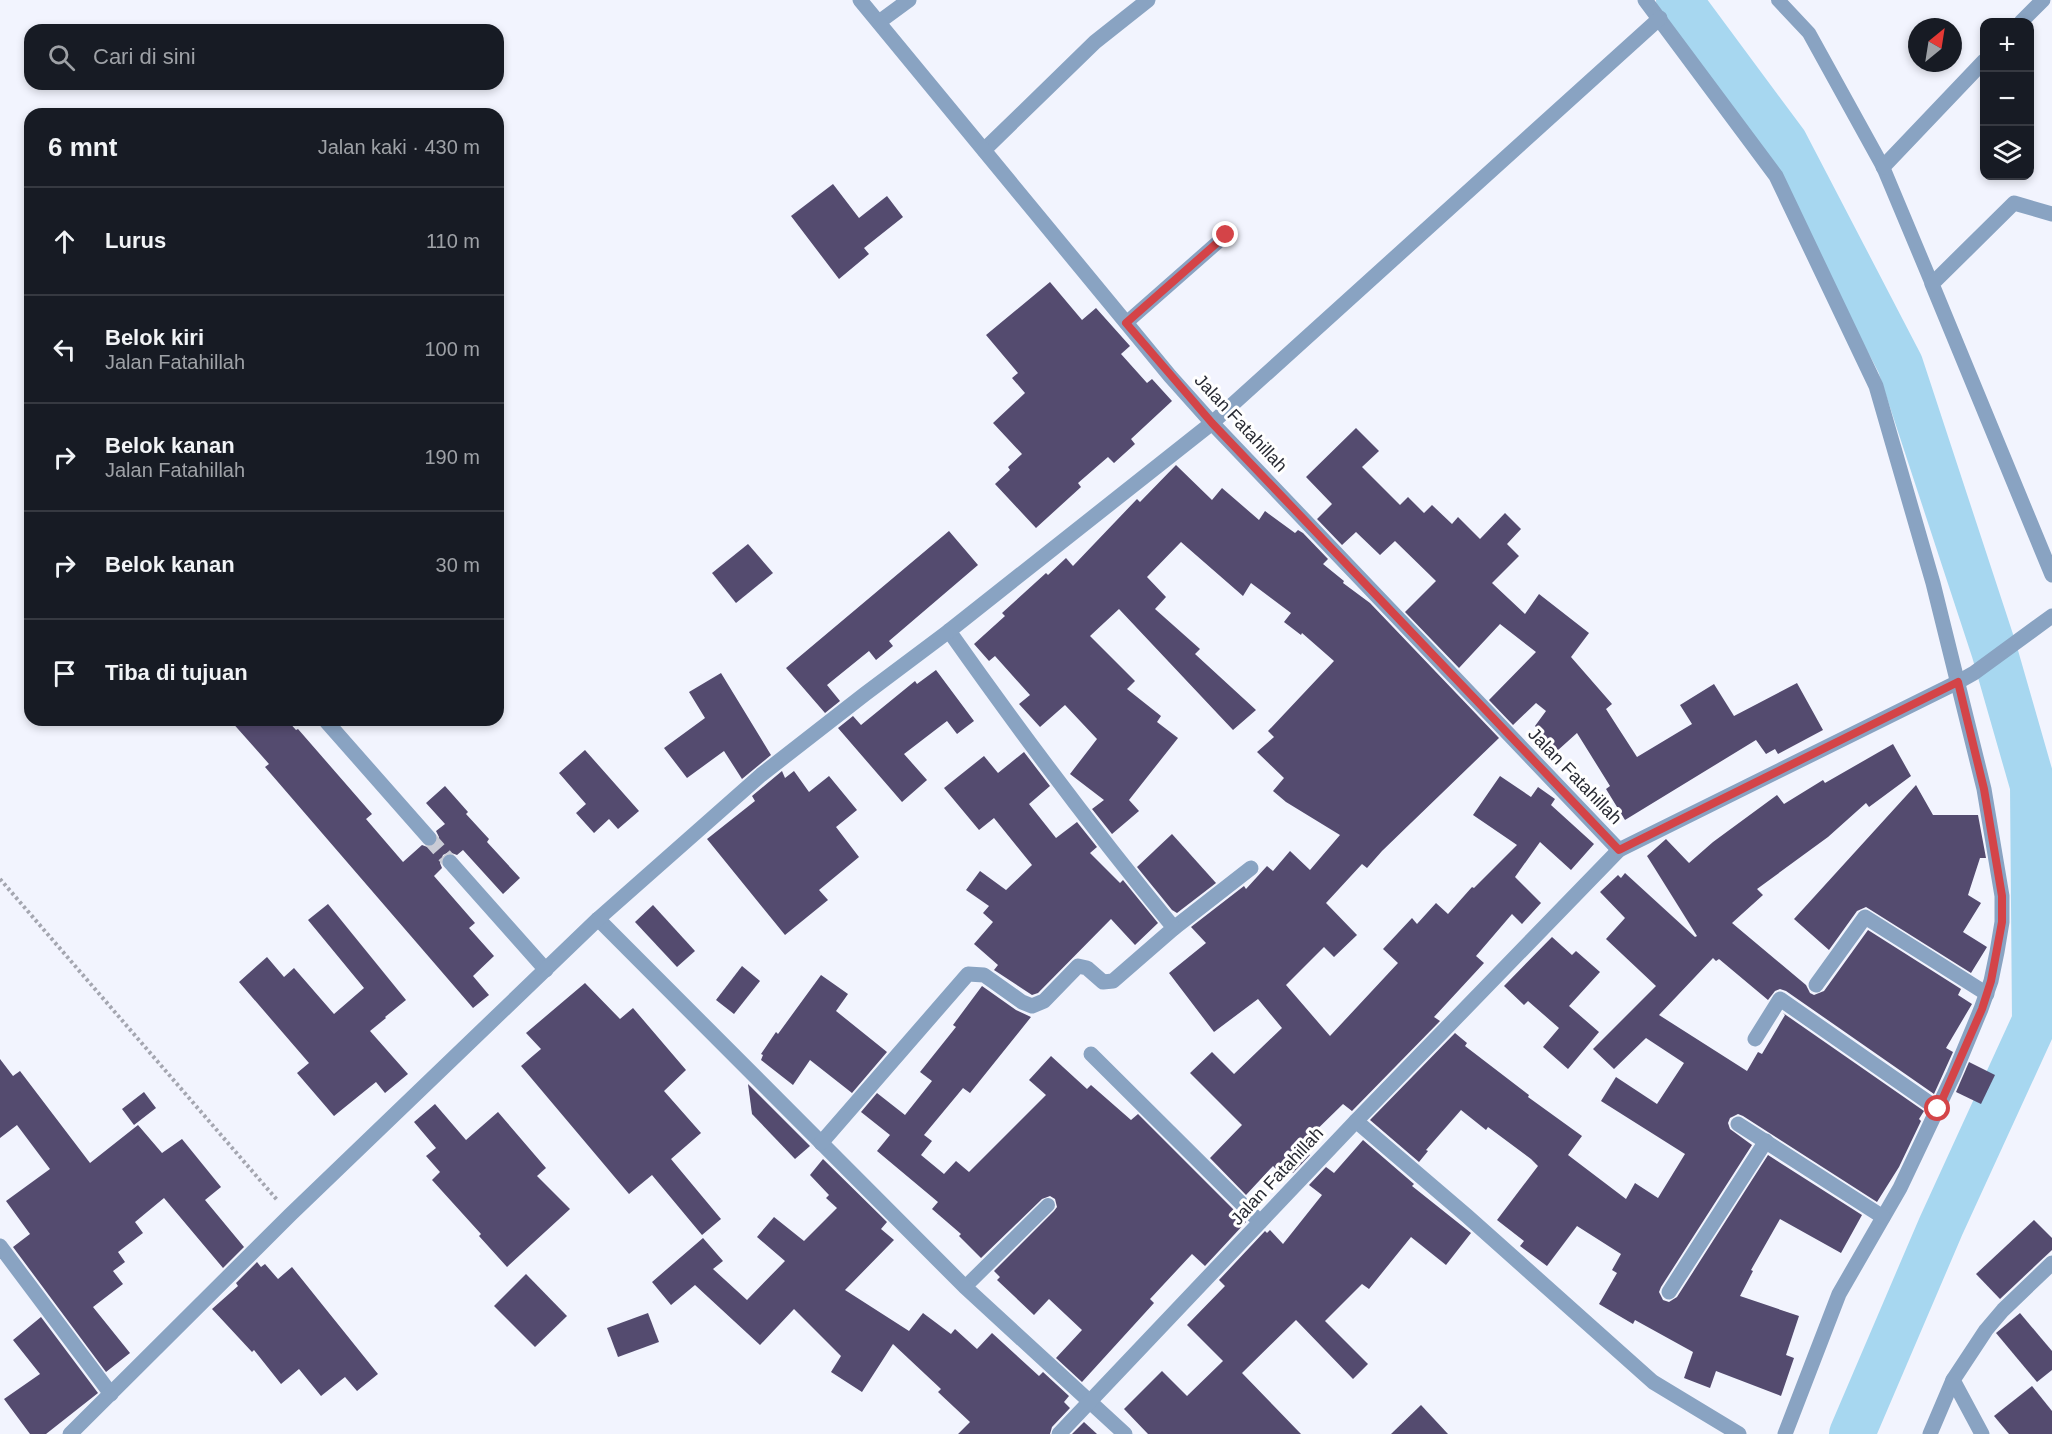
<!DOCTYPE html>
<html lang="id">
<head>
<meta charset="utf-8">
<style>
	:root { --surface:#171b24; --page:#20242c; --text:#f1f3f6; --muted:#9ea1a6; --line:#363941 }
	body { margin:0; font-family:Arial,sans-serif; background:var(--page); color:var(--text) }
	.controls { position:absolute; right:18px; top:18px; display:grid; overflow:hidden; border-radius:12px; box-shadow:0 3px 9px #0003 }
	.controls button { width:54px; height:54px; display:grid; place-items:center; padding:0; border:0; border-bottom:2px solid var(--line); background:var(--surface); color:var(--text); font:30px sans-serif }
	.compass { position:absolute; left:1908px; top:18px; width:54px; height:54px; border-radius:50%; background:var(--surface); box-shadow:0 3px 9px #0003; rotate:30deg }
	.stop { position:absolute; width:18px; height:18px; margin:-14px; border:4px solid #d44448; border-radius:50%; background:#fff }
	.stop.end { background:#d44448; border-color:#fff; box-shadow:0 2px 6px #0008 }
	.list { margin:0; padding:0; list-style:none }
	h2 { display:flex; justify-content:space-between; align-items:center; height:78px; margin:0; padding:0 24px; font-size:26px }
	h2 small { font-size:20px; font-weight:400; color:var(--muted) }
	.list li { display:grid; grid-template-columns:39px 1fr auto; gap:18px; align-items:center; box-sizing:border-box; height:108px; padding:0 24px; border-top:2px solid var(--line) }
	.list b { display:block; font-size:22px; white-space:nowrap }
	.list p { margin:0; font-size:20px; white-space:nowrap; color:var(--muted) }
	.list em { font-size:20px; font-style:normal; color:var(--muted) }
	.icon { flex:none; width:33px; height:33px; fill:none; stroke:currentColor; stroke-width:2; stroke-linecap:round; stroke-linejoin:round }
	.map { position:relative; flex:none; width:2052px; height:1434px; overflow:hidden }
	.search { position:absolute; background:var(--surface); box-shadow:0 3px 9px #0003; left:24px; top:24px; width:480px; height:66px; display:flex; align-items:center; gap:15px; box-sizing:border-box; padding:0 21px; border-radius:18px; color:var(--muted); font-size:22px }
	.panel { position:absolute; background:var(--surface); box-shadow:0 3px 9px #0003; left:24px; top:108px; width:480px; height:618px; border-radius:18px }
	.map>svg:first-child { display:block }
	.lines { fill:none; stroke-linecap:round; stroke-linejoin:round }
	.river { stroke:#a7d7f0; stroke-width:46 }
	.building { fill:#544b6f }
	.minor-tunnel { stroke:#caccd6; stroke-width:15; stroke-dasharray:15 8; stroke-linecap:butt }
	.path { stroke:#a4a6b0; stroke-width:4; stroke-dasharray:3 3; stroke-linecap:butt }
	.service { stroke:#89a3c2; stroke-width:14 }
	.minor { stroke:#89a3c2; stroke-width:15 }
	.tertiary { stroke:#89a3c2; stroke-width:15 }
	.route { stroke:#d44448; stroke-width:8 }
	.labels { text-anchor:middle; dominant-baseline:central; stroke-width:6; stroke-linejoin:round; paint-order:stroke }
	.street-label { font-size:18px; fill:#292b34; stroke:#fff }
</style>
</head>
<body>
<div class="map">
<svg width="2052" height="1434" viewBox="0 0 2052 1434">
	<rect width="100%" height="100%" fill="#f2f4fe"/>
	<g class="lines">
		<path class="river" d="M1679 0 1785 143 1900 364 1994 650 2033 786 2035 1021 1941 1226 1852 1434"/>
	</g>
	<g class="building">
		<path d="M833 184 859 218 887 196 903 217 864 248 869 254 839 279 791 216Z"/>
		<path d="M1050 282 1082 320 1096 308 1130 346 1121 354 1147 383 1152 379 1172 401 1131 439 1135 444 1114 463 1108 457 1078 483 1081 487 1036 528 995 484 1010 470 1008 467 1022 454 993 423 1025 393 1012 378 1018 373 986 335Z"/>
		<path d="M1356 428 1379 451 1362 467 1400 505 1408 497 1424 513 1432 505 1452 524 1458 517 1480 539 1505 513 1521 529 1507 544 1519 556 1492 583 1525 614 1539 594 1589 633 1571 657 1612 704 1606 709 1637 757 1692 724 1680 705 1714 684 1734 716 1797 683 1823 730 1778 754 1775 749 1766 754 1756 740 1625 820 1606 789 1610 786 1577 733 1557 751 1535 726 1546 711 1536 703 1513 725 1489 700 1536 652 1500 624 1459 668 1405 612 1436 581 1395 541 1380 555 1356 532 1342 545 1317 519 1332 504 1306 477Z"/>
		<path d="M1176 465 1212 500 1222 488 1259 520 1265 511 1295 533 1298 530 1303 533 1328 559 1323 564 1344 581 1343 583 1370 603 1499 738 1382 851 1367 868 1362 864 1326 903 1357 935 1334 957 1324 947 1286 985 1330 1036 1398 963 1383 949 1412 918 1417 924 1436 903 1448 914 1472 887 1474 888 1517 845 1473 815 1500 776 1531 797 1538 787 1555 799 1551 805 1594 844 1571 870 1540 842 1515 877 1541 903 1522 924 1512 914 1476 956 1484 963 1434 1017 1440 1021 1352 1111 1343 1104 1299 1147 1310 1155 1293 1173 1290 1170 1284 1177 1273 1166 1246 1195 1210 1158 1242 1125 1190 1073 1212 1052 1234 1074 1282 1028 1258 999 1214 1032 1169 973 1206 943 1191 927 1244 886 1246 889 1267 866 1273 871 1290 851 1310 870 1340 835 1286 802 1273 791 1284 778 1257 752 1274 737 1268 731 1334 661 1302 633 1301 635 1284 622 1291 613 1251 583 1243 596 1181 542 1147 577 1166 597 1155 609 1200 649 1195 654 1256 710 1233 730 1119 609 1090 636 1135 681 1127 689 1161 716 1157 722 1178 738 1129 800 1139 811 1112 834 1092 809 1104 800 1070 774 1097 739 1065 705 1040 727 1019 704 1030 695 995 656 989 661 974 644 1005 616 1002 613 1046 573 1048 575 1066 558 1073 566 1137 499 1140 502Z"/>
		<path d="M949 531 978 565 889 641 893 646 876 660 869 651 827 685 840 701 825 713 786 668Z"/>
		<path d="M748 544 773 573 736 603 712 573Z"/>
		<path d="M936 670 974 721 957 734 947 721 904 754 927 780 902 802 838 728 853 716 861 725 915 681 917 684Z"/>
		<path d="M721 673 771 755 742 779 724 751 687 778 664 748 705 718 689 692Z"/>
		<path d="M230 720H287L296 730 298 729 372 814 366 819 403 862 422 845 430 848 438 842 439 837 436 831 445 824 426 803 445 786 468 812 466 814 489 839 487 842 520 878 503 894 463 850 457 855 449 852 443 855 440 863 442 868 434 876 475 923 469 928 494 956 473 976 489 995 473 1008 265 767 269 764Z"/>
		<path d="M1893 744 1911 776 1869 807 1866 803 1828 837 1757 889 1763 895 1732 923 1806 985 1810 993 1814 995 1824 991 1868 930 1961 989 1958 995 1972 1004 1946 1048 1953 1052 1934 1094 1786 991 1780 989 1775 991 1768 1000 1719 959 1716 961 1713 958 1659 1015 1747 1071 1758 1052 1762 1054 1785 1015 1783 1013 1924 1111 1919 1119 1921 1121 1899 1167 1877 1202 1743 1116 1738 1114 1730 1118 1728 1123 1730 1129 1752 1145 1661 1287 1659 1292 1663 1300 1669 1302 1677 1297 1768 1155 1862 1215 1841 1253 1780 1219 1751 1270 1753 1271 1740 1296 1799 1316 1786 1355 1794 1358 1781 1396 1716 1371 1710 1388 1684 1378 1693 1352 1635 1320 1633 1324 1599 1304 1617 1273 1612 1270 1621 1254 1577 1226 1547 1266 1520 1246 1524 1241 1497 1220 1538 1166 1531 1159 1488 1127 1486 1130 1461 1110 1426 1150 1428 1151 1419 1162 1370 1120 1455 1033 1467 1043 1465 1046 1529 1095 1528 1097 1582 1136 1568 1155 1626 1199 1635 1183 1658 1198 1685 1154 1601 1101 1616 1077 1657 1104 1684 1063 1646 1038 1614 1069 1593 1049 1656 986 1606 939 1625 918 1600 892 1618 875 1621 878 1625 873 1695 937 1697 936 1647 856 1666 839 1689 863 1713 842 1777 795 1784 804 1823 780 1825 783Z"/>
		<path d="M585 750 639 811 618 829 609 819 594 833 576 813 586 804 559 773Z"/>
		<path d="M1024 752 1050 786 1029 804 1056 838 1077 822 1097 847 1090 853 1120 883 1123 880 1158 923 1135 945 1111 919 1038 993 1032 995 994 970 998 965 974 944 993 922 983 913 989 906 966 890 980 871 1006 890 1032 865 994 818 979 830 944 788 984 756 998 773Z"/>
		<path d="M782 771 785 778 794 771 809 792 829 776 857 810 836 827 859 857 819 890 828 900 785 935 707 839 755 801 752 796Z"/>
		<path d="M1916 785 1933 815H1978L1986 858H1980L1968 895 1981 903 1963 932 1987 947 1971 973 1866 907 1857 911 1829 950 1794 919Z"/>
		<path d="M1172 834 1216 883 1177 913 1172 910 1137 867Z"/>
		<path d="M328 904 406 1000 385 1017 386 1018 370 1031 408 1074 385 1093 376 1082 334 1116 297 1073 309 1063 239 982 267 957 284 977 294 968 334 1014 364 988 308 920Z"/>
		<path d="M653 905 695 951 677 967 635 922Z"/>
		<path d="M1552 937 1572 955 1576 951 1600 972 1569 1006 1599 1032 1568 1069 1543 1047 1559 1028 1528 1001 1524 1005 1504 986Z"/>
		<path d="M742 966 760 981 734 1014 716 1000Z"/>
		<path d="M821 975 848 994 836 1011 887 1052 852 1093 810 1060 793 1085 761 1060 763 1055 761 1054 776 1032 778 1034Z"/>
		<path d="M585 983 620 1019 633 1008 686 1070 664 1091 701 1133 671 1159 721 1219 702 1235 652 1175 629 1194 521 1066 541 1049 526 1033Z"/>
		<path d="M982 986 1016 1010 1031 1017 970 1093 963 1088 924 1135 932 1141 921 1155 944 1174 956 1161 969 1172 1046 1095 1029 1080 1051 1056 1087 1089 1091 1085 1131 1120 1138 1114 1246 1222 1205 1266 1192 1254 1150 1299 1154 1303 1082 1382 1056 1358 1082 1330 1049 1299 1034 1315 997 1280 1000 1277 994 1271 1054 1211 1057 1207 1055 1199 1050 1196 1042 1199 981 1258 959 1236 961 1234 932 1209 938 1202 877 1151 890 1135 861 1112 877 1093 905 1115 932 1081 920 1072 956 1027 953 1025Z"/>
		<path d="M0 1059 13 1076 20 1071 90 1163 138 1125 162 1153 182 1139 221 1187 205 1200 244 1247 223 1268 164 1198 135 1222 143 1233 118 1252 125 1262 113 1271 123 1284 93 1307 130 1353 106 1372 13 1247 30 1234 6 1201 50 1169 17 1125 0 1138Z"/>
		<path d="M1969 1062 1995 1075 1981 1104 1956 1092Z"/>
		<path d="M748 1084 810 1146 795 1159 752 1114Z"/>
		<path d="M144 1092 156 1108 134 1125 122 1109Z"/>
		<path d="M435 1104 466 1140 498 1112 546 1168 537 1176 570 1209 507 1267 479 1236 481 1234 432 1180 440 1172 426 1156 436 1148 414 1122Z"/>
		<path d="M1363 1140 1414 1184 1412 1186 1471 1233 1446 1265 1411 1237 1369 1289 1362 1284 1325 1321 1368 1364 1353 1379 1296 1320 1242 1373 1301 1434H1148L1124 1409 1162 1371 1187 1396 1223 1361 1187 1325 1225 1286 1219 1280 1265 1231 1267 1233 1270 1230 1283 1244 1322 1195 1309 1185 1326 1167 1334 1173Z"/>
		<path d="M823 1159 887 1222 881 1229 894 1240 845 1290 909 1331 923 1313 951 1334 955 1329 977 1349 992 1333 1039 1376 1043 1372 1069 1396 1064 1402 1070 1408 1052 1427 1050 1434H958L970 1422 938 1392 941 1389 893 1344 862 1392 831 1372 841 1356 794 1309 760 1345 695 1285 671 1305 652 1282 703 1238 723 1261 713 1269 747 1300 785 1261 757 1237 774 1217 804 1241 837 1208 826 1198 829 1195 810 1175Z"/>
		<path d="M2034 1220 2052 1238V1250L2000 1299 1976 1274Z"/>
		<path d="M257 1262 261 1267 265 1264 278 1279 292 1267 378 1374 357 1391 345 1377 321 1396 299 1369 281 1384 254 1350 252 1352 212 1309 238 1286 236 1283Z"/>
		<path d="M526 1274 567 1316 535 1347 494 1306Z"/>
		<path d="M648 1313 659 1342 618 1357 607 1328Z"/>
		<path d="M2020 1313 2052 1351V1370L2037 1382 1996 1333Z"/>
		<path d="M41 1317 98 1393 46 1434H30L4 1399 40 1374 13 1340Z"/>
		<path d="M2032 1386 2052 1411V1434H2009L1994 1416Z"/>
		<path d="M1421 1405 1448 1434H1391Z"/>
		<path d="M1084 1422 1097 1434H1072Z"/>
	</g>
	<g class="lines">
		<path class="minor-tunnel" d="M429 838 450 862"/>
		<path class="path" d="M0 879 278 1201"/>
		<g class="service">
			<path d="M1778 0 1809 33 1883 167 1932 284"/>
			<path d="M1126 323 1226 235"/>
			<path d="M965 1287 1048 1205"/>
		</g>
		<g class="minor">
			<path d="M1645 0 1776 176 1876 386 1933 583 1984 789 2002 896V922L1997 952 1991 981 1981 1009 1954 1074 1900 1188 1839 1294 1785 1434"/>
			<path d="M879 22 909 0"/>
			<path d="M2021 22 2043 0"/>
			<path d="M984 150 1095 42 1148 0"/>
			<path d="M1883 167 1984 61"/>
			<path d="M2052 214 2014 203 1932 284 2052 575"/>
			<path d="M325 720 429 838"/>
			<path d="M450 862 546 970"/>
			<path d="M598 919 965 1287 1125 1434"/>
			<path d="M1174 928 1251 868"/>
			<path d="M1816 985 1865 917 1987 994"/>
			<path d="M1755 1039 1780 999 1938 1109"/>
			<path d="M1091 1054 1260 1222"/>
			<path d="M1356 1121 1467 1216 1653 1382 1739 1434"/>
			<path d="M1738 1124 1883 1217"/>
			<path d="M821 1143 968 974 984 975 1022 1002 1032 1006 1044 1001 1078 966 1087 968 1103 982 1113 981 1174 928C1095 832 1021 733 949 631"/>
			<path d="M0 1246 111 1394"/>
			<path d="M1669 1292 1766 1141"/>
			<path d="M70 1434 290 1215 598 919 761 775 865 694 949 631 1212 423 1660 18"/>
			<path d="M1059 1434 1356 1121 1619 850"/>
			<path d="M1930 1434 1953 1380"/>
			<path d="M1982 1434 1953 1380 1986 1330 2003 1310 2052 1263"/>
		</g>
		<path class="tertiary" d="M860 0 1170 376 1212 423 1619 850 1958 682 1974 673 2052 616"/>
	</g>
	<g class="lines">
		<path class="route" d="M1226 235 1126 323 1212 423 1619 850 1958 682 1984 789 2002 896V922L1991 981 1982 1009 1938 1109"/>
	</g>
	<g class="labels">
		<g class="street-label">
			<text transform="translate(1241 423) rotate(47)">Jalan Fatahillah</text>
			<text transform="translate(1575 776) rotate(46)">Jalan Fatahillah</text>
			<text transform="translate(1277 1176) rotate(-47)">Jalan Fatahillah</text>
		</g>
	</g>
</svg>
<div class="controls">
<button>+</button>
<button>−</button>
<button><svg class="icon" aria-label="layers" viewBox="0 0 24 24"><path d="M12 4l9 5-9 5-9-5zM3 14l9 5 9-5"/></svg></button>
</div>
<svg class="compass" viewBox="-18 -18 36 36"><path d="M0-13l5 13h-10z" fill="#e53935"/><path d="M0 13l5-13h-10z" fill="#9ea1a6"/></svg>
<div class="stop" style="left:1938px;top:1109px"></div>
<div class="stop end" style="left:1226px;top:235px"></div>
<div class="search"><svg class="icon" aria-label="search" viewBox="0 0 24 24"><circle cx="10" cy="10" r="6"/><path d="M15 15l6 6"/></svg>Cari di sini</div>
<section class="panel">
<h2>6 mnt<small>Jalan kaki · 430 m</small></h2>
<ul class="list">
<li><svg class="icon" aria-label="ahead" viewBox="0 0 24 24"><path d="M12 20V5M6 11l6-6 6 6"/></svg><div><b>Lurus</b></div><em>110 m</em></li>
<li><svg class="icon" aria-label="left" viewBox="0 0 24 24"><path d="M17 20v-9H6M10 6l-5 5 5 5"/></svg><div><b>Belok kiri</b><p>Jalan Fatahillah</p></div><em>100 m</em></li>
<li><svg class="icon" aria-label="right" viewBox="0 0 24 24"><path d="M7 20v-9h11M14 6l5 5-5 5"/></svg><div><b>Belok kanan</b><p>Jalan Fatahillah</p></div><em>190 m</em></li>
<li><svg class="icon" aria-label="right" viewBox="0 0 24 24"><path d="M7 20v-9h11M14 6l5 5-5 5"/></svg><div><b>Belok kanan</b></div><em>30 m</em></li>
<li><svg class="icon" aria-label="arrive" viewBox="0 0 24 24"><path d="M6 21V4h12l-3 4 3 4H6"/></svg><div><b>Tiba di tujuan</b></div></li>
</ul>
</section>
</div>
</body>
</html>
